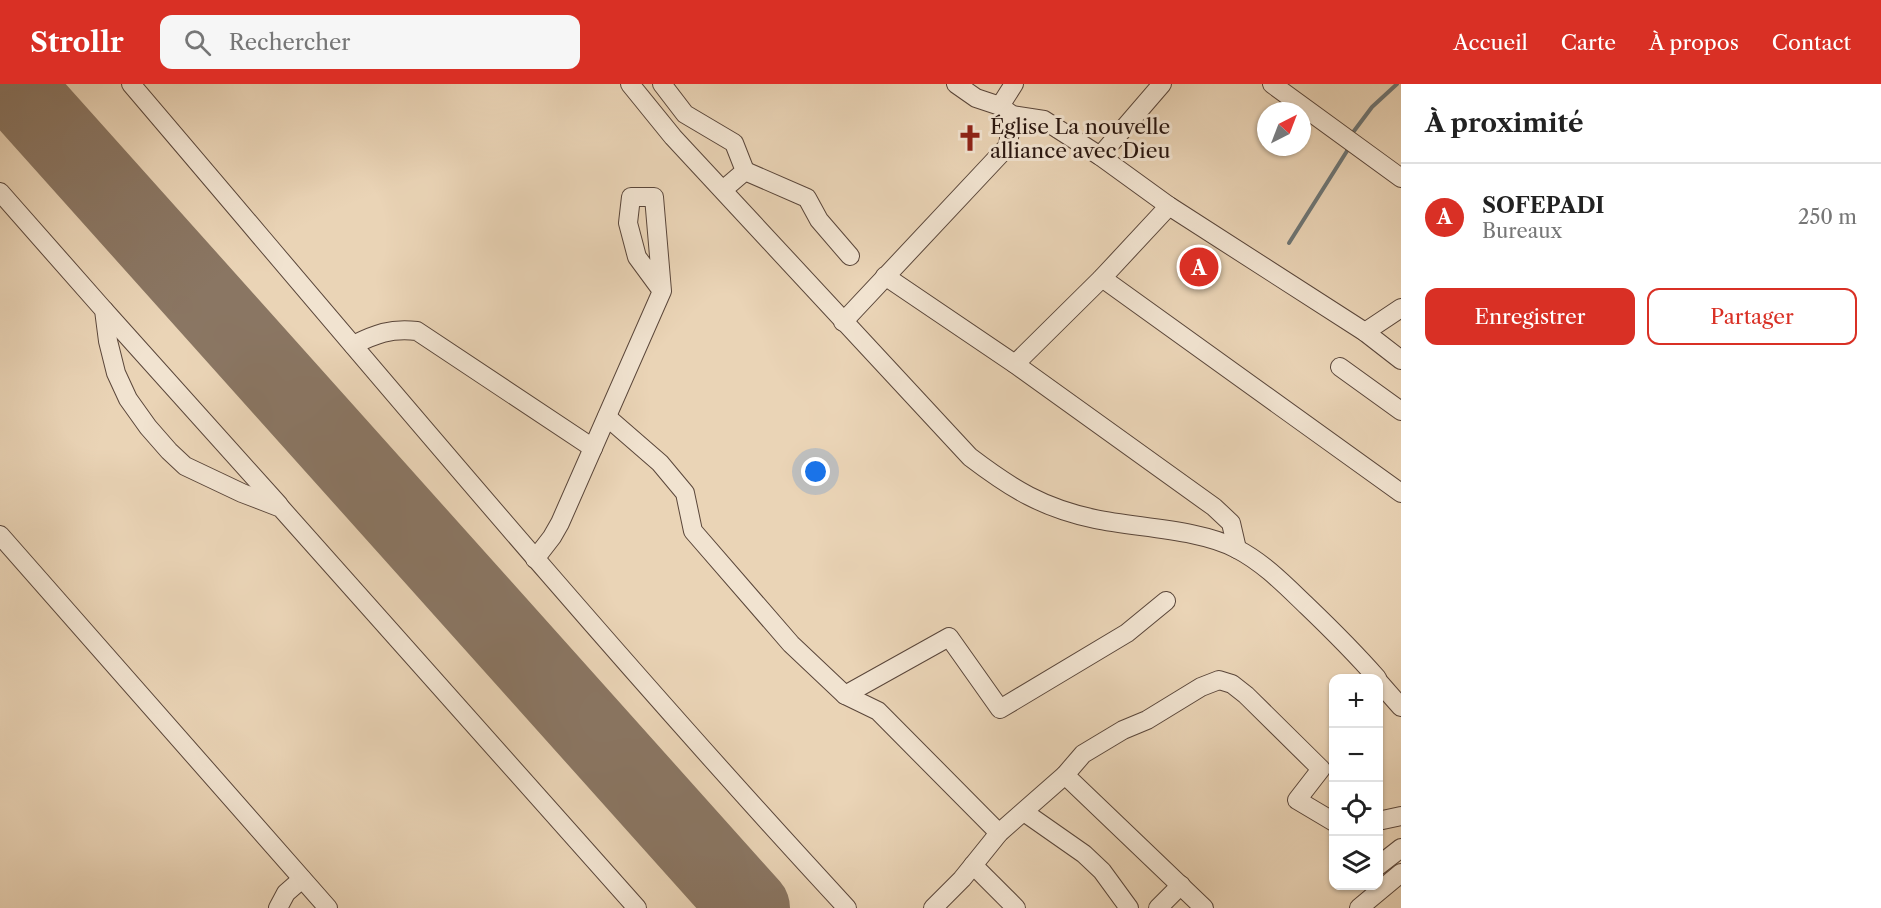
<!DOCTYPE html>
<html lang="fr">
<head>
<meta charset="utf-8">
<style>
	:root { --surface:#fff; --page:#f6f6f6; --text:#222; --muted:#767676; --line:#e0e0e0; --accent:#d93025 }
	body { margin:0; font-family:"Libre Caslon Text",serif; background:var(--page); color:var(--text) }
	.controls { position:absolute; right:18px; bottom:18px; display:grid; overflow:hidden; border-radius:12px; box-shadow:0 2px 4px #0004 }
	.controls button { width:54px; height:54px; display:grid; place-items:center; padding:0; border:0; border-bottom:2px solid var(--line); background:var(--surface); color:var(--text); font:30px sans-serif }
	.compass { position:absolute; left:1257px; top:18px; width:54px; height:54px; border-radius:50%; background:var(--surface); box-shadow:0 2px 4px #0004; rotate:42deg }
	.you { position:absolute; left:816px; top:388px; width:21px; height:21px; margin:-15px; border:4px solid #fff; border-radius:50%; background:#1a73e8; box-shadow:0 0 0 9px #1a73e833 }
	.badge { display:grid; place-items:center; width:39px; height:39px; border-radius:50%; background:var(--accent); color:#fff; font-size:20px; font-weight:700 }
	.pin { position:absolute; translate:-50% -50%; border:3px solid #fff; box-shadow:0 2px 6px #0006 }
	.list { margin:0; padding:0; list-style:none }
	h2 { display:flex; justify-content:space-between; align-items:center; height:78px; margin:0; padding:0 24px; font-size:26px }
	h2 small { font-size:20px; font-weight:400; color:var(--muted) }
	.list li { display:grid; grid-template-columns:39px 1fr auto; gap:18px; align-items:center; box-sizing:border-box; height:108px; padding:0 24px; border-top:2px solid var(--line) }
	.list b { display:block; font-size:22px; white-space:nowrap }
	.list p { margin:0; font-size:20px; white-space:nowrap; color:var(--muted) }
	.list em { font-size:20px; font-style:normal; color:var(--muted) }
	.actions { display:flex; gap:12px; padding:18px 24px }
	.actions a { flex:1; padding:14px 0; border:2px solid var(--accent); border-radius:12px; text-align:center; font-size:21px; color:var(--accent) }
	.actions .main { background:var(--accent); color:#fff }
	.icon { flex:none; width:33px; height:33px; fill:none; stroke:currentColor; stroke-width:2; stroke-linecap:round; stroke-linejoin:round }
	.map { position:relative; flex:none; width:1401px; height:824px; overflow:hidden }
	header { display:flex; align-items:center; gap:36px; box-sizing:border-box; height:84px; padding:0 30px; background:var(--accent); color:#fff }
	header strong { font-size:28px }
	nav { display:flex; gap:33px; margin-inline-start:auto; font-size:21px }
	.search { width:420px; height:54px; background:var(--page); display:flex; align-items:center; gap:15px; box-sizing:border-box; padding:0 21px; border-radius:12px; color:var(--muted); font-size:22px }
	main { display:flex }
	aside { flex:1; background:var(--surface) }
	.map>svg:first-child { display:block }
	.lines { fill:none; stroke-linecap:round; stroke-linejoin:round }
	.stream { stroke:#6e7675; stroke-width:4 }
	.runway { stroke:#8a7663; stroke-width:80 }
	.minor-casing { stroke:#5a463a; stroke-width:20 }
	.minor { stroke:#f1e3d0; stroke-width:18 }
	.labels { text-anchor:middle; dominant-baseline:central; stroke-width:6; stroke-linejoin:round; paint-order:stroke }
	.poi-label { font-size:21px; fill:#2a1710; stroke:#f1e3d0; text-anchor:start }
</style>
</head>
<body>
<header>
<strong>Strollr</strong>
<div class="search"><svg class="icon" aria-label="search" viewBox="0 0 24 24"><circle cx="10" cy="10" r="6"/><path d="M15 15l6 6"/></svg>Rechercher</div>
<nav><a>Accueil</a><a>Carte</a><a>À propos</a><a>Contact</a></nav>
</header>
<main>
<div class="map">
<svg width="1401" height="824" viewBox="0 0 1401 824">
	<rect width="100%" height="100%" fill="#ead4b6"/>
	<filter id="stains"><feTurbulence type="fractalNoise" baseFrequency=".00333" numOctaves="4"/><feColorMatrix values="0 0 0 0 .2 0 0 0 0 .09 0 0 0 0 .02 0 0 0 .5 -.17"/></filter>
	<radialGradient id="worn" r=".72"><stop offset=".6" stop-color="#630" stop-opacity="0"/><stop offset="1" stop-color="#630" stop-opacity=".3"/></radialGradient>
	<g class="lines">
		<g class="stream">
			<path d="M1354 47 1372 23 1397 0"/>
			<path d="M1289 159 1347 67V63"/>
		</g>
		<path class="runway" d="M12 0 750 824"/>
		<defs>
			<g id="minor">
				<path d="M131 0C367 277 600 557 847 824"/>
				<path d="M630 0 673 53 970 373C1012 405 1043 424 1095 435 1137 444 1200 445 1237 465 1264 479 1286 502 1307 522 1332 546 1355 569 1377 594"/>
				<path d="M662 0 685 30 734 59 745 87 724 105"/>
				<path d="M956 0 976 14 1000 22 1012 31 1044 36 1100 72 1169 122 1365 248 1401 276"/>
				<path d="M1272 0 1401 94"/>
				<path d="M1000 22 1014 0"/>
				<path d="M1100 72 1162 0"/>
				<path d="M745 87 807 114 819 136 850 172"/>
				<path d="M0 108 104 226 108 257 116 289 128 315 148 343 169 367 185 382 242 409 281 424 637 824"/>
				<path d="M885 192 1015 280 1214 423 1231 439 1237 465"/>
				<path d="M1102 194 1401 409"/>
				<path d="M104 226 279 421"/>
				<path d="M843 238 1008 62 1012 31"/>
				<path d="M1365 248 1401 224"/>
				<path d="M353 261C376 250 390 244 417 247L593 364"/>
				<path d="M1015 280 1102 194 1169 122"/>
				<path d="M1340 283 1401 327"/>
				<path d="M607 333 660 379 685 409 693 447 791 560 845 611 878 627 999 749"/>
				<path d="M0 451 328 824"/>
				<path d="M535 475 552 453 560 439 662 207 654 113H631L628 139 637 173 662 207"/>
				<path d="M1378 597 1401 623"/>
				<path d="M845 611 949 553 1000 625 1127 549 1166 517"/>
				<path d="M1065 691 1204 824"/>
				<path d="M1024 728 1084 770 1102 787 1129 824"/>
				<path d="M1378 737 1401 732"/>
				<path d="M973 781 1016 824"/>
				<path d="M1378 782 1401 764"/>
				<path d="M278 824 286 809 302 795"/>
				<path d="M933 824 962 795 999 749 1065 691 1083 670 1123 646 1147 636 1201 603 1219 596 1232 600 1246 611 1321 685 1297 716 1334 738"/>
				<path d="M1158 824 1181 801"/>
				<path d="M1359 824 1401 789"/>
			</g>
		</defs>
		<use href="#minor" class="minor-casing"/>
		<use href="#minor" class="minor"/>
	</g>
	<defs>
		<symbol id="church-bare" viewBox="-9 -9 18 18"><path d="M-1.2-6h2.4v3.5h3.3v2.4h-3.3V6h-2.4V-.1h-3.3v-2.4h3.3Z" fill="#8f2418" stroke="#f1e3d0" stroke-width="2.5" paint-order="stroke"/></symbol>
	</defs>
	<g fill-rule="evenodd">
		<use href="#church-bare" x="951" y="35" width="38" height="38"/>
	</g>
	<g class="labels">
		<g class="poi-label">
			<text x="990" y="42">Église La nouvelle<tspan x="990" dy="24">alliance avec Dieu</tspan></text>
		</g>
	</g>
	<rect width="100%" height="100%" filter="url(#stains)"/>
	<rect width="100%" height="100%" fill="url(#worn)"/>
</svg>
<div class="controls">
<button>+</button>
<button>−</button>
<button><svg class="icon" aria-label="locate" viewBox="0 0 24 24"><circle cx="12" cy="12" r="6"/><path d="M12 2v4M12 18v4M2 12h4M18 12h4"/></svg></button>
<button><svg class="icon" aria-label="layers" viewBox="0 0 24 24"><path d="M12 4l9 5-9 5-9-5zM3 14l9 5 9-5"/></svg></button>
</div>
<svg class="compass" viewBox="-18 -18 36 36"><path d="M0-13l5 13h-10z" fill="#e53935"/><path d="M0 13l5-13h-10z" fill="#767676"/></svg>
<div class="you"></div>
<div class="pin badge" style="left:1199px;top:183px">A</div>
</div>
<aside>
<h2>À proximité<small></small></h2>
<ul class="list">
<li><span class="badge">A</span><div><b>SOFEPADI</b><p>Bureaux</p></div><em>250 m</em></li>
</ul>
<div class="actions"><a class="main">Enregistrer</a><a>Partager</a></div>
</aside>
</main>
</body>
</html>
